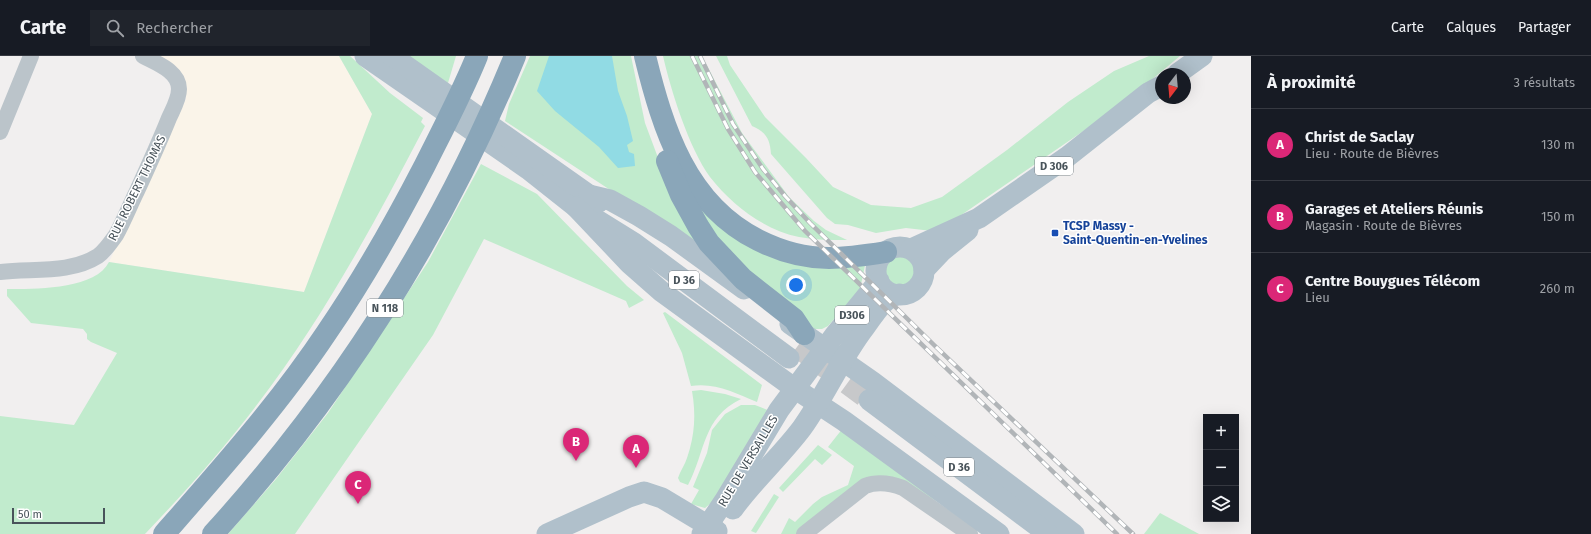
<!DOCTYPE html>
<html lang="fr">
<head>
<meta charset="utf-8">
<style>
	:root { --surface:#171b24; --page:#20242c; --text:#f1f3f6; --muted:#9ea1a6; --line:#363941; --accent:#db2777 }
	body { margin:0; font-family:"Fira Sans",sans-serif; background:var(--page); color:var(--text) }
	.controls { position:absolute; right:12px; bottom:12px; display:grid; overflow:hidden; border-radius:0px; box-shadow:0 4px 16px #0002 }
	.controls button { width:36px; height:36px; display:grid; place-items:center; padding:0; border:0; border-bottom:1px solid var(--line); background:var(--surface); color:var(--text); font:20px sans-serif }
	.compass { position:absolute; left:1155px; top:12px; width:36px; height:36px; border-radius:50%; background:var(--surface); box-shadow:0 4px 16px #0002; rotate:196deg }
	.scale { position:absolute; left:12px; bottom:10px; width:93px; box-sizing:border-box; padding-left:4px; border:2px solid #48535a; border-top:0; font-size:11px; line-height:14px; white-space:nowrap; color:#48535a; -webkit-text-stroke:3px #fff; paint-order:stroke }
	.you { position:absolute; left:796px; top:229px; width:14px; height:14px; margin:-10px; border:3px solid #fff; border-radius:50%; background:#1a73e8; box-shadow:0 0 0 6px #1a73e833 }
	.badge { display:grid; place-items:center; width:26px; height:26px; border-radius:50%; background:var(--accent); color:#fff; font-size:13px; font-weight:700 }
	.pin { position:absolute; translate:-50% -33px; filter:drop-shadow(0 1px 2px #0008) }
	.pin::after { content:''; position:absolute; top:21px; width:14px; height:12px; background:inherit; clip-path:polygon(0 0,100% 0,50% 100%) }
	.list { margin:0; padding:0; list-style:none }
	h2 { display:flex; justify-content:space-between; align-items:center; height:52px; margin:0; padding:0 16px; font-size:17px }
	h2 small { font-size:13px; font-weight:400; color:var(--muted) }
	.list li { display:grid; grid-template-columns:26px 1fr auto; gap:12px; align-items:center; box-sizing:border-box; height:72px; padding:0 16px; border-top:1px solid var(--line) }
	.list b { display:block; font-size:15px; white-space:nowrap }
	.list p { margin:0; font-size:13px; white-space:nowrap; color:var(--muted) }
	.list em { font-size:13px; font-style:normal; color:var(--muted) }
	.icon { flex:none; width:22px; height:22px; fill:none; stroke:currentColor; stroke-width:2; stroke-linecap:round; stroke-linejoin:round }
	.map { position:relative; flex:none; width:1251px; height:478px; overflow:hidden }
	header { display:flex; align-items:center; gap:24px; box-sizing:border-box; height:56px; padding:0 20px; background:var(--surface); border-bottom:1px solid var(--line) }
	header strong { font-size:19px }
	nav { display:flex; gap:22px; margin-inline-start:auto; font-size:14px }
	.search { width:280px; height:36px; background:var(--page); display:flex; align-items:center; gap:10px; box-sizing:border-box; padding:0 14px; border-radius:0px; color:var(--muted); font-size:15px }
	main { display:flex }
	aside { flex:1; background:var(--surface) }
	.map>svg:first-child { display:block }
	.commercial { fill:#faf4e9 }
	.green { fill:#c1ebcd }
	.water { fill:#91dbe4 }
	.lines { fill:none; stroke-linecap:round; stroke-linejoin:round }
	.major-tunnel { stroke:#c7c8ca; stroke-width:21; stroke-dasharray:21 10; stroke-linecap:butt }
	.minor { stroke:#bbc4ca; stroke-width:16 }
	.major { stroke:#b0c0cb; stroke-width:21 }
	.highway { stroke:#8aa6b9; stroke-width:22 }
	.rail-casing { stroke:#b1b5b8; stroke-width:4.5 }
	.rail { stroke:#fff; stroke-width:3; stroke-dasharray:9; stroke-linecap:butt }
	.transit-dot { fill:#1a4fb4; stroke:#fff; stroke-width:1.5 }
	.labels { text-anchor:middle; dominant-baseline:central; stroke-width:3; stroke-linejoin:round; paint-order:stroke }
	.shield { fill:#fff; stroke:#7f878c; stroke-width:1 }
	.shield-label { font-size:11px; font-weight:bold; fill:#48535a }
	.street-label { font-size:12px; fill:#48535a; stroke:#fff }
	.transit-label { font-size:12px; font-weight:bold; fill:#164399; stroke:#fff; text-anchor:start }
</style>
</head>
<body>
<header>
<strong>Carte</strong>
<div class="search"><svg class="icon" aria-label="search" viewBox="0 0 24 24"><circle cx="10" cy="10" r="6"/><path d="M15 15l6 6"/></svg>Rechercher</div>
<nav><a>Carte</a><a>Calques</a><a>Partager</a></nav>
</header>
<main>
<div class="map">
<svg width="1251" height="478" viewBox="0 0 1251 478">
	<rect width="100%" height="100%" fill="#f1efef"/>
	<path class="commercial" d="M158 0H339L372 58 304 236 109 206 186 43 182 21Z"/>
	<g class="green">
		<path d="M339 0H350L390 37 423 62 421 66 425 70C375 166 323 263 256 350 222 395 184 437 145 478H0V360L74 369 117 297 91 286 87 283V278L83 273 31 267 7 240V233C34 233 95 234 109 206L304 236 372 58Z"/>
		<path d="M406 0H456L448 27Z"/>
		<path d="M530 0H631L645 67 675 147 711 200 505 65 509 48Z"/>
		<path d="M663 0H702L742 77 789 141 814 165 826 174 847 184C831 184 815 184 799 181 764 174 732 149 710 121 689 92 671 35 663 0Z"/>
		<path d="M716 0H727L730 9 765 61 806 102 833 131 871 149 911 152 942 141 1007 94 1068 46 1114 15 1149 0H1180L1113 56 1095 67 954 164 932 175 906 172 876 177 848 169 835 168 827 162 771 98C770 83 766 76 752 70Z"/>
		<path d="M481 108 537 138 627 230 644 244 629 252 626 245 484 183 433 279 295 478H228L276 423 328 357 428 206Z"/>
		<path d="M688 133 755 189 866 205 860 233 828 270 822 273H814L758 229 713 177Z"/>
		<path d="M900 200C914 203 918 210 912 224 905 230 899 230 890 228L884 215C887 206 890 202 900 200Z"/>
		<path d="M665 256 762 329 757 346C736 337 714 326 691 330L682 297 663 257Z"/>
		<path d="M701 334 725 338 741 343C702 362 706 395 688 429L680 426 678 422C680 415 685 409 687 402 695 379 696 358 692 335Z"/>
		<path d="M741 349H755L770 355 717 442 705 452 691 448 699 434 693 431 707 397 712 374 725 358Z"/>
		<path d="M843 372 963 458 886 420 796 478H781L789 462 795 466 813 448 822 441 848 429 854 410 828 391Z"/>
		<path d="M818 389 832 399 822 409 815 403 783 436 779 432Z"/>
		<path d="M774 438 779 441 756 477 751 475Z"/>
		<path d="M1160 457 1199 478H1144Z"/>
	</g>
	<path class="water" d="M549 0H612L618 35 627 60 633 85 627 89 629 96 634 98 635 110 618 112 599 91 555 55 537 35Z"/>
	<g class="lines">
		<path class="major-tunnel" d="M797 291 869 344"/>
		<g class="minor">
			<path d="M0 76 31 0"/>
			<path d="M0 216C32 212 70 218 98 200 105 195 111 186 116 179 124 165 130 149 137 135 148 111 159 87 169 62 173 53 179 43 179 33 179 15 156 7 143 0"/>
			<path d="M804 478 865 430C878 425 890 427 903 432L970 478"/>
		</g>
		<g class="major">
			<path d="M365 0 528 113 576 151 634 187 789 302"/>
			<path d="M392 0 599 146"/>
			<path d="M1177 18 1202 0"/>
			<path d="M589 139 610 144 639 160 671 180 744 233"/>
			<path d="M576 151 629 207 662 236 794 332 844 365 999 478"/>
			<circle cx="900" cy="215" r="24"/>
			<path d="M911 193 979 162 1067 101 1148 37 1161 30"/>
			<path d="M924 214 942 195 968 174"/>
			<path d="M790 268 873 326 1074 478"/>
			<path d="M869 344 1048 478"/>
			<path d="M733 453C754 424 781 400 802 372 825 340 841 302 865 271 875 258 882 243 899 238"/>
			<path d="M547 478 629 441 644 436 662 442 717 475"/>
			<path d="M702 478 725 444 779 354 834 280 879 225"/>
		</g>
		<g class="highway">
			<path d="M645 0C663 73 686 148 758 184 780 195 804 202 829 202 848 202 867 199 886 196"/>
			<path d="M667 105 681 139 698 170 709 187 743 223 794 263 804 278"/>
			<path d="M164 478C221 413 279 348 327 276 364 222 395 167 425 109 443 73 462 37 477 0"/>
			<path d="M213 478C341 337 443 176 515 0"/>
		</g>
		<defs>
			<g id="rail">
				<path d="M692 0 728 73 755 116 805 175 1117 478"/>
				<path d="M700 0 733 68 763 113 785 140 810 167 934 289 1133 478"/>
			</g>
		</defs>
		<use href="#rail" class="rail-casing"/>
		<use href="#rail" class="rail"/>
	</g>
	<rect class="transit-dot" x="1051" y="173" width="8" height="8" rx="2"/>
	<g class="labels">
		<g class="shield">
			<rect x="1035" y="101" width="38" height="18" rx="3"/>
			<rect x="669" y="215" width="30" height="18" rx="3"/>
			<rect x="367" y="243" width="36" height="18" rx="3"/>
			<rect x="835" y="250" width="34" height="18" rx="3"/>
			<rect x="944" y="402" width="30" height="18" rx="3"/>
		</g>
		<g class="shield-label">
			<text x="1054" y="110">D 306</text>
			<text x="684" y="224">D 36</text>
			<text x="385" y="252">N 118</text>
			<text x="852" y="259">D306</text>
			<text x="959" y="411">D 36</text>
		</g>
		<g class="street-label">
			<text transform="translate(137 132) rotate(-64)">RUE ROBERT THOMAS</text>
			<text transform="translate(748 405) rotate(-59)">RUE DE VERSAILLES</text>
		</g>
		<g class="transit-label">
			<text x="1063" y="170">TCSP Massy -<tspan x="1063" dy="14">Saint-Quentin-en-Yvelines</tspan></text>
		</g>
	</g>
</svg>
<div class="controls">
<button>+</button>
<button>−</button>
<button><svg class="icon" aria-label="layers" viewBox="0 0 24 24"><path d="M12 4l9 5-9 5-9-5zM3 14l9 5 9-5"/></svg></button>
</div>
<svg class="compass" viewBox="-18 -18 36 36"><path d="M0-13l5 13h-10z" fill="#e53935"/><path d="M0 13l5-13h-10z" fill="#9ea1a6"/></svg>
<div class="scale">50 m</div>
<div class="you"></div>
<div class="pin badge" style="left:636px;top:412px">A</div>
<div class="pin badge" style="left:576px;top:405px">B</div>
<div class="pin badge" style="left:358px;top:448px">C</div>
</div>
<aside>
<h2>À proximité<small>3 résultats</small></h2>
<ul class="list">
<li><span class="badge">A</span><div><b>Christ de Saclay</b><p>Lieu · Route de Bièvres</p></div><em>130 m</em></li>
<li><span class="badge">B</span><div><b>Garages et Ateliers Réunis</b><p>Magasin · Route de Bièvres</p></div><em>150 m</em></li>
<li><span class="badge">C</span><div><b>Centre Bouygues Télécom</b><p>Lieu</p></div><em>260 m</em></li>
</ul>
</aside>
</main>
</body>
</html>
